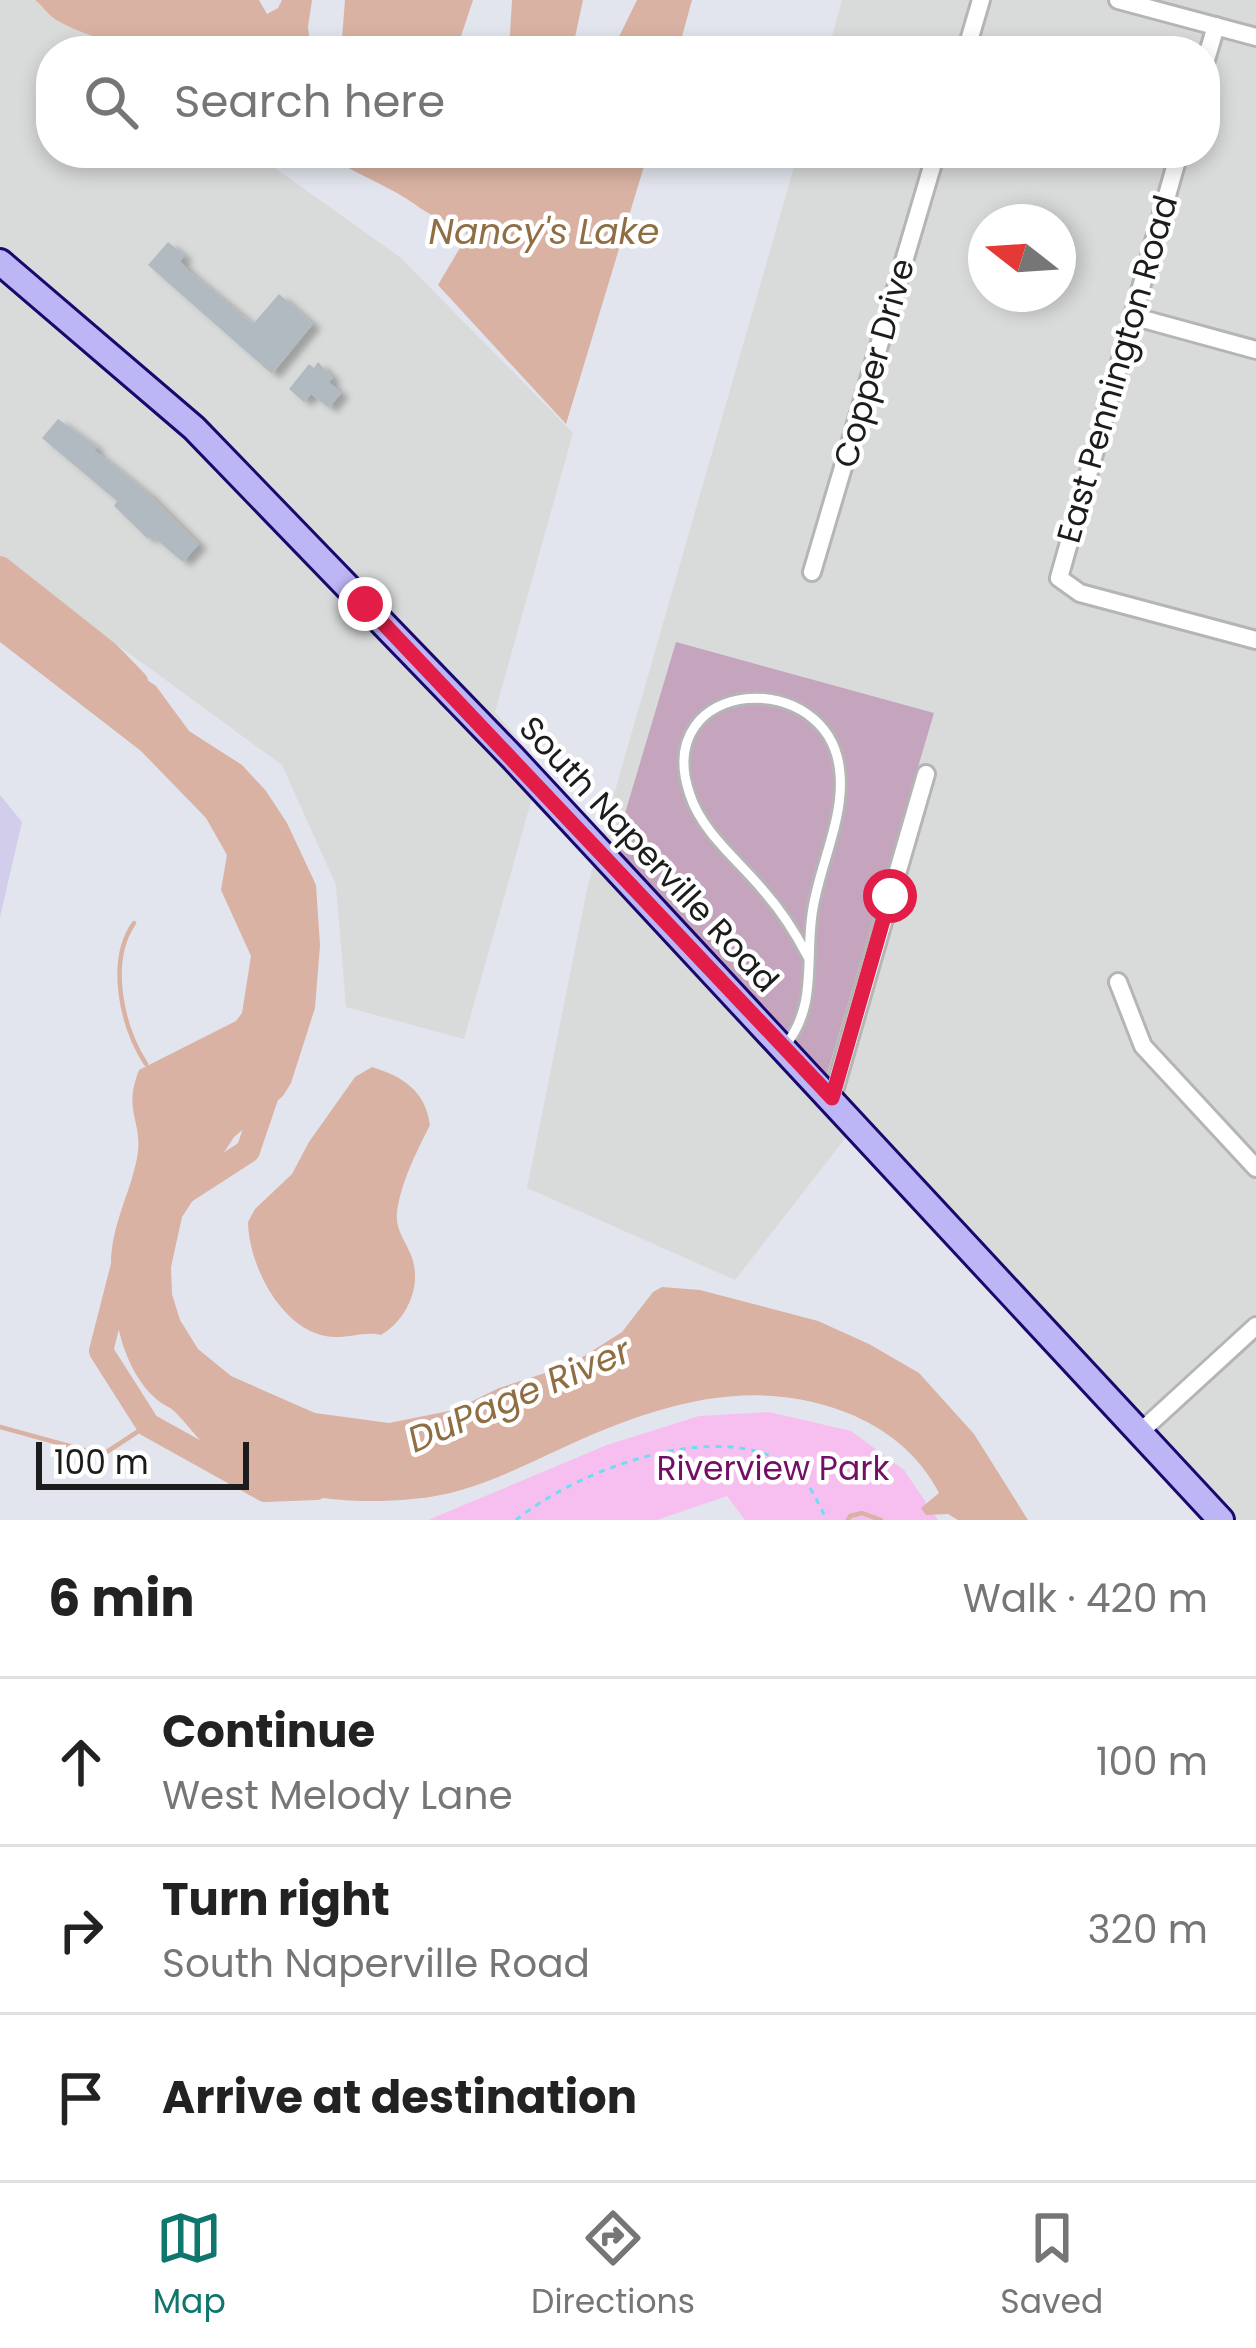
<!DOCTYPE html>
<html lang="en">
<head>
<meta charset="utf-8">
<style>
	:root { --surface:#fff; --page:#f6f6f6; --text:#222; --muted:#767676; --line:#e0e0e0; --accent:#0f766e }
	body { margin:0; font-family:Poppins,sans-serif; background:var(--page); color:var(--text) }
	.compass { position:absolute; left:968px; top:204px; width:108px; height:108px; border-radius:50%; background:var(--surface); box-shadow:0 6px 18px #0003; rotate:287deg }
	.scale { position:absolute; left:36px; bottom:30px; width:213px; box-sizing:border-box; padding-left:12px; border:6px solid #1c1c1c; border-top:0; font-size:33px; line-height:42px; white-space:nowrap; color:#1c1c1c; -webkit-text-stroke:9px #fff; paint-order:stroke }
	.stop { position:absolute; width:36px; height:36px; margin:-27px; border:9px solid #e11d48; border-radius:50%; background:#fff }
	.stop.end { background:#e11d48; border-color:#fff; box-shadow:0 3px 12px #0008 }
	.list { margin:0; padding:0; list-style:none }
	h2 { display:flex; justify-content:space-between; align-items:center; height:156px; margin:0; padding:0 48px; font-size:51px }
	h2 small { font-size:39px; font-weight:400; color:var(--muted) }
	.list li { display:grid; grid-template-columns:78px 1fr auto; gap:36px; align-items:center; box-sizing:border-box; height:168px; padding:0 48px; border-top:3px solid var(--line) }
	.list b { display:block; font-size:45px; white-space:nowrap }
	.list p { margin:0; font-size:39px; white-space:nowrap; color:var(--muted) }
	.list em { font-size:39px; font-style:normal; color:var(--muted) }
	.icon { flex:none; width:66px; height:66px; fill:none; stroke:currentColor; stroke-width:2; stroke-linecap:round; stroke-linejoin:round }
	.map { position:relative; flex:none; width:1256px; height:1520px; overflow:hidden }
	.search { position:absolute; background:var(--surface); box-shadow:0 6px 18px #0003; left:36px; right:36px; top:36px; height:132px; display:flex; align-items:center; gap:30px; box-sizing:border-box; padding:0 42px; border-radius:48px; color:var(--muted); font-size:45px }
	.sheet { height:660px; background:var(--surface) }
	nav { display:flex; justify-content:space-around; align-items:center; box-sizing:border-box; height:168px; border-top:3px solid var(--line); background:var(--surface); font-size:33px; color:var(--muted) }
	nav a { display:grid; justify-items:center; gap:6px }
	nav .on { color:var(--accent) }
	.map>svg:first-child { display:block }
	.residential { fill:#d9dada; fill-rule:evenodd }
	.farmland { fill:#d1cdeb }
	.cemetery { fill:#c5a4be }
	.park { fill:#f7bfef }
	.water { fill:#d9b2a3 }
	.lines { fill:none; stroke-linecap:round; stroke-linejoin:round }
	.stream { stroke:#d9b2a3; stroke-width:4.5 }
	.river { stroke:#d9b2a3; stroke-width:24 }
	.building { fill:#b1bac1; filter:url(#shadow) }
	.lane-casing { stroke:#b5b5b5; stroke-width:15 }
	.street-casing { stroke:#b5b5b5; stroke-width:22 }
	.secondary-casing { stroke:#19096d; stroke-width:30 }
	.path { stroke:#6cdef4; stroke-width:3; stroke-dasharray:6 6; stroke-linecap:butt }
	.lane { stroke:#fff; stroke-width:9 }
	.street { stroke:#fff; stroke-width:16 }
	.secondary { stroke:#bdb6f6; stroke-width:24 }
	.route { stroke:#e11d48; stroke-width:15 }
	.labels { text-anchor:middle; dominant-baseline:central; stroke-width:9; stroke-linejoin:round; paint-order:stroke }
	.street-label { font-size:33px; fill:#1c1c1c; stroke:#fff }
	.park-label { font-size:33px; fill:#740f66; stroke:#fff }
	.water-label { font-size:36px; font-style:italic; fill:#906e44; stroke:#fff }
</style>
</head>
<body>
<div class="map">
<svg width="1256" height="1520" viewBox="0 0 1256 1520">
	<defs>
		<filter id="shadow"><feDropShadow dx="8" dy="4.5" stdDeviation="3" flood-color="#0004"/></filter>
	</defs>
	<rect width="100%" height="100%" fill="#e2e5ed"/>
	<g class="residential">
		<path d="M0 0H40L112 51H51V153H254L401 258 573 433 495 712 541 766 464 1039 346 1007 336 885 282 765 0 559Z"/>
		<path d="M842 0H1256V1520H1214L847 1136 735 1280 527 1188 588 885 798 153H1205V51H828ZM986 222H1058V294H986Z"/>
	</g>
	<path class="farmland" d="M0 795 22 822 0 917Z"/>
	<path class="cemetery" d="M676 642 934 713 827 1074 615 847Z"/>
	<path class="park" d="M769 1412 851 1431 904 1470 938 1520H745L727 1496 657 1520H428L607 1445 699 1416Z"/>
	<g class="water">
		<path d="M35 0H259L267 14 278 8 282 0H312L308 27 311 51C237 51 120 60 55 19 47 14 43 6 35 0Z"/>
		<path d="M345 0H473L456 51H341Z"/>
		<path d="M512 0H583L572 51H509Z"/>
		<path d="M637 0H692L678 51H612Z"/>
		<path d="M321 153H648L566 424 438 285 467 236 464 223C434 223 422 207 397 193 372 179 346 168 321 153Z"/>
		<path d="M0 581 156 686 189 731 242 765 266 791 287 823 316 885 320 945 315 1008 291 1083 283 1096 234 1137 182 1217 171 1267 172 1294 180 1320 198 1349 231 1376 315 1413 389 1423 454 1410 499 1388 570 1365 622 1332 653 1292 662 1287 700 1290 818 1321 869 1344 919 1373 974 1434 1028 1520H958L948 1514 926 1515 921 1508 939 1493C919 1454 886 1428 845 1412 746 1374 651 1407 558 1450 510 1472 466 1495 412 1499 341 1506 261 1497 207 1447 196 1437 188 1425 177 1414 170 1406 162 1405 155 1398 120 1366 112 1308 111 1264 111 1226 130 1194 137 1158 144 1121 122 1113 139 1070L236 1021 242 1013 251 956 221 890 227 855 206 818 141 751 0 642Z"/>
		<path d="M372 1067C403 1077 425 1090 430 1125 417 1151 401 1182 397 1212 395 1229 405 1240 411 1255 423 1285 407 1320 381 1335 365 1331 350 1338 333 1337 284 1334 249 1268 248 1222L255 1209 292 1174 309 1142 355 1077Z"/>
	</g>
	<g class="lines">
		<g class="stream">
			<path d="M134 923C107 962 122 1027 146 1064"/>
			<path d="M0 1427 102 1455 148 1425"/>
			<path d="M848 1520 850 1516 862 1513 881 1520"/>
		</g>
		<g class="river">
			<path d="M0 568 109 654 136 682"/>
			<path d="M183 1193 248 1151 270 1086"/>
			<path d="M123 1265 101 1351 148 1425 265 1490 316 1488"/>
		</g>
	</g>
	<g class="building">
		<path d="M168 242 185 256 180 261 190 272 253 324 279 294 313 324 272 374 148 265Z"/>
		<path d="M318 362 333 378 329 382 341 393 329 408 311 394 304 402 289 389 309 364 314 368Z"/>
		<path d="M58 419 97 447 94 450 148 493 199 544 183 562 151 535 148 539 114 506 117 501 42 438Z"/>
	</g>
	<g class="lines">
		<defs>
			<path id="lane" d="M784 1047C819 1005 804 958 813 908 820 865 844 818 840 774 832 664 649 676 690 795 702 832 738 860 762 889 781 910 795 932 808 957"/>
			<g id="street">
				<path d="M1118 0 1256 37"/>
				<path d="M966 51 981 0"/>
				<path d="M1205 63 1216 26"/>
				<path d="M1179 153 1059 578 1080 593 1256 640"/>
				<path d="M1132 316 1256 350"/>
				<path d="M812 572 936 153"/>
				<path d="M1118 982 1143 1046 1256 1168"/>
				<path d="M832 1098 926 774"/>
				<path d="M1138 1434 1256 1326"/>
			</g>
			<path id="secondary" d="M0 262 194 428 513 758 1221 1520"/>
		</defs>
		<use href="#lane" class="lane-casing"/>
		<use href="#street" class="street-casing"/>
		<use href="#secondary" class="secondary-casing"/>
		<path class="path" d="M516 1520C577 1470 719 1416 791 1467 809 1479 817 1502 827 1520"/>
		<use href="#lane" class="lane"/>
		<use href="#street" class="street"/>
		<use href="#secondary" class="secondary"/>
	</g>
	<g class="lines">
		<path class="route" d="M365 604 832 1098 890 896"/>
	</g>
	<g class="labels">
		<g class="street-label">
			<text transform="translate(874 363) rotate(-74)">Copper Drive</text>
			<text transform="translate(1117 369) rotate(-74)">East Pennington Road</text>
			<text transform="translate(649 854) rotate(47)">South Naperville Road</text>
		</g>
		<g class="park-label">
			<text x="773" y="1468">Riverview Park</text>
		</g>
		<g class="water-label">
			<text x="544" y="231">Nancy's Lake</text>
			<text transform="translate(519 1395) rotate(-23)">DuPage River</text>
		</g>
	</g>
</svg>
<svg class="compass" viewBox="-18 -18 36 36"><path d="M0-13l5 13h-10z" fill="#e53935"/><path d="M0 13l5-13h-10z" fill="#767676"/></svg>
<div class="scale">100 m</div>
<div class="stop" style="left:890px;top:896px"></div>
<div class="stop end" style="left:365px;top:604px"></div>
<div class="search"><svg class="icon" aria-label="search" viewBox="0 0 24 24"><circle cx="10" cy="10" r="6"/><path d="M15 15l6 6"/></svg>Search here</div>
</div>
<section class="sheet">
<h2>6 min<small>Walk · 420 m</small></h2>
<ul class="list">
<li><svg class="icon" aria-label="ahead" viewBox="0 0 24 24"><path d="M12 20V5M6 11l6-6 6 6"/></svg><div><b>Continue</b><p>West Melody Lane</p></div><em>100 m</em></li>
<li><svg class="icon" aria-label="right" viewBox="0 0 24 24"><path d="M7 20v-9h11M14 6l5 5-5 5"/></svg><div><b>Turn right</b><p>South Naperville Road</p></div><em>320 m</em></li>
<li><svg class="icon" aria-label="arrive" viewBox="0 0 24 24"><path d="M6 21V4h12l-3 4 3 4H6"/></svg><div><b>Arrive at destination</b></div></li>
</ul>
</section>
<nav>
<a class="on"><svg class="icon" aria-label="map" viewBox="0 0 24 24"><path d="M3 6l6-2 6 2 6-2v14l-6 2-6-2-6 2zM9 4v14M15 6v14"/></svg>Map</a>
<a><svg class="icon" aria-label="directions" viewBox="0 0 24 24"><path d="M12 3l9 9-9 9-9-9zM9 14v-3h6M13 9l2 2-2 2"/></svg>Directions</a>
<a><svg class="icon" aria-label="saved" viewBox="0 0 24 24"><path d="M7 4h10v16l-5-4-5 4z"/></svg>Saved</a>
</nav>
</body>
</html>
